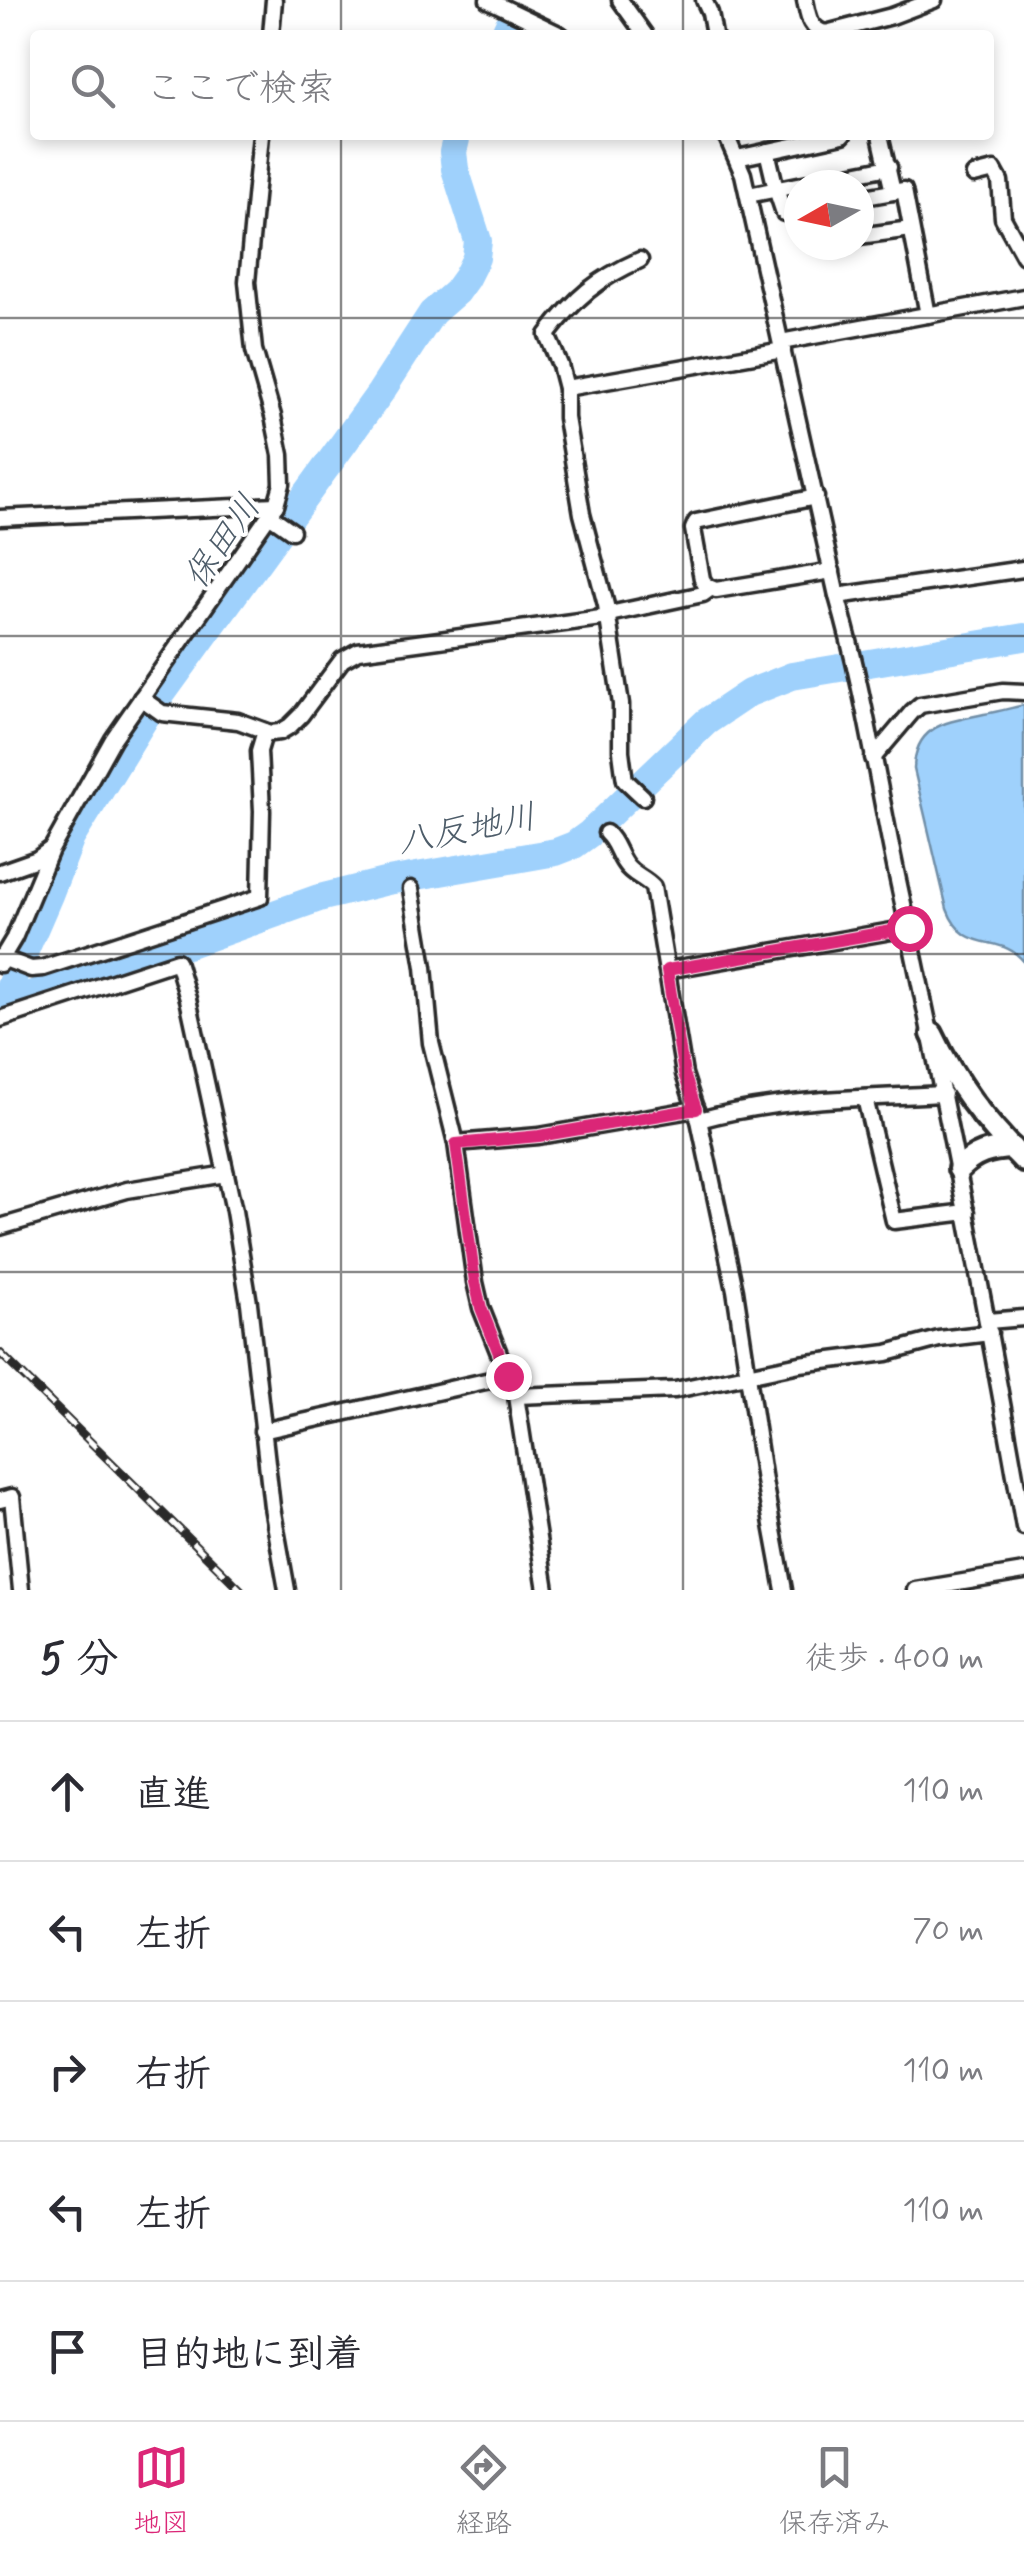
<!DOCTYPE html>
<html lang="ja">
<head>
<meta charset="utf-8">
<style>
	:root { --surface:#fff; --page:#f7f7f7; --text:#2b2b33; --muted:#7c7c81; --line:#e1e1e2; --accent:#db2777 }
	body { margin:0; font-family:Mynerve,"Klee One",sans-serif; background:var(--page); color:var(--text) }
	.compass { position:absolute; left:784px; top:170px; width:90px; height:90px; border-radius:50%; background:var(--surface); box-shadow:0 5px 15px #0003; rotate:261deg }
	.stop { position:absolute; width:30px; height:30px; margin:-22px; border:8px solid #db2777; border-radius:50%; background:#fff }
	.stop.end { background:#db2777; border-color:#fff; box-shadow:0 2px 10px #0008 }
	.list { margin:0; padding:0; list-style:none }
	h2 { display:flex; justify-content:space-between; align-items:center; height:130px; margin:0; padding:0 40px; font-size:42px }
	h2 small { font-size:32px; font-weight:400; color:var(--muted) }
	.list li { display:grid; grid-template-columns:65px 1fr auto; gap:30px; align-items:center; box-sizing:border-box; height:140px; padding:0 40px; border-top:2px solid var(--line) }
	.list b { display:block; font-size:38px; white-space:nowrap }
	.list em { font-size:32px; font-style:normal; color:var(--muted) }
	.icon { flex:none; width:55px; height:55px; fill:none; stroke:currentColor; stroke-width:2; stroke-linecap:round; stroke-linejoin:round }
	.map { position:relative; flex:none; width:1024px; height:1590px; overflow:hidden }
	.search { position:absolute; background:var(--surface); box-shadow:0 5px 15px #0003; left:30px; right:30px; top:30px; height:110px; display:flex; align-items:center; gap:25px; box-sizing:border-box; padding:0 35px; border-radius:10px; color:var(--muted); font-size:38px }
	.sheet { height:830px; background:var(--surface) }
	nav { display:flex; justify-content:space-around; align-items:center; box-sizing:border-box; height:140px; border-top:2px solid var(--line); background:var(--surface); font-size:28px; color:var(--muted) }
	nav a { display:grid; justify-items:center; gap:5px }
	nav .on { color:var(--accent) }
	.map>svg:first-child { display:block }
	.water { fill:#9fd1fc; stroke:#718fa8; stroke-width:2.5 }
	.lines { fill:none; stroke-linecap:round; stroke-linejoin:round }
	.river { stroke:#9fd1fc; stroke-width:28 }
	.street-casing { stroke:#2b2b2b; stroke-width:21 }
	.secondary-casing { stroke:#2b2b2b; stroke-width:28 }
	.street { stroke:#fff; stroke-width:14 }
	.secondary { stroke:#fff; stroke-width:20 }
	.rail-casing { stroke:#2b2b2b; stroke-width:9 }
	.rail { stroke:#fff; stroke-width:5; stroke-dasharray:15; stroke-linecap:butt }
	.route { stroke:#db2777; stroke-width:12 }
	.grid { fill:none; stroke:#2b2b2b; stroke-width:2.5; stroke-opacity:0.55 }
	.labels { text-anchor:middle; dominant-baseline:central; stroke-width:8; stroke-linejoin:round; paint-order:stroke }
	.water-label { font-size:35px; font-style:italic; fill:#4e5d6a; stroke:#fff }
</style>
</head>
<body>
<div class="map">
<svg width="1024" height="1590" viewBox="0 0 1024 1590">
	<rect width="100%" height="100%" fill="#fff"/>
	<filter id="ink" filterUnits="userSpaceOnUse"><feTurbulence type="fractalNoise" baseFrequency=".01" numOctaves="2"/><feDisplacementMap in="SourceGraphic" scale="20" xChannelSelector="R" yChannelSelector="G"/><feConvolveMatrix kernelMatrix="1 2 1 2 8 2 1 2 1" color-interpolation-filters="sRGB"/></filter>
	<g filter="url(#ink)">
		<path class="water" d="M1024 705V962C1001 931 965 957 947 909L914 769C915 724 948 722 984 714 997 712 1011 708 1024 705Z"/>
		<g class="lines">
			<g class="river">
				<path d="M504 35 508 26"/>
				<path d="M0 997 7 992 49 895 71 838 148 713 380 393 432 313 456 292 466 278 476 258 478 241 455 169 453 152 457 135"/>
				<path d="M0 1004 139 962 319 898 388 881 556 852 574 845 589 834 706 722 749 693 792 676 1024 637"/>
			</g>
			<defs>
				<g id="street">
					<path d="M488 0 561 35"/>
					<path d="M620 0 645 35"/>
					<path d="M704 0 710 13 714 35"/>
					<path d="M805 0C808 14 809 30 826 33L892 16 934 0"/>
					<path d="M271 35 274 0"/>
					<path d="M726 135 743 174 837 596C863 686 877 780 896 871 943 1089 986 1307 1024 1527"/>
					<path d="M880 135 893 192"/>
					<path d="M767 151 776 189 784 213 799 210"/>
					<path d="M737 158 843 135"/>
					<path d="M974 175 994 170 1000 181 1003 218 1024 256"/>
					<path d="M748 195 889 167"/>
					<path d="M859 198 904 190 928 315"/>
					<path d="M859 236 911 229"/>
					<path d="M640 260C597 279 575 298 547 335L560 365 566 388V418L582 514 606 605 621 704V751L624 774 625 780 643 797"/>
					<path d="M781 342 1024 297"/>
					<path d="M566 388 783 350"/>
					<path d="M816 497 696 522 693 529 702 579 706 586 716 590 832 571"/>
					<path d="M269 515 292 531"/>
					<path d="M0 518 276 505 282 484 281 455 273 416 254 350 247 282 261 135"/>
					<path d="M837 596 1023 569"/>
					<path d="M141 698 162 713 238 721 271 733 280 732 290 726 301 715 342 660 358 651 601 618 614 613 703 594 710 589"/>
					<path d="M873 758 912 712 920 705 1003 691 1024 692"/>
					<path d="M606 833C616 842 617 853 625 864 632 875 644 877 653 887L684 1074 699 1120 735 1290 764 1481 784 1590"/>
					<path d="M0 872 37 859 52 848 113 739 276 505"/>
					<path d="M411 889 424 967 431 1043 456 1143 475 1282 481 1308 516 1396 546 1590"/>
					<path d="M0 957 2 958 14 938 50 852"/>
					<path d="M0 964 2 958 31 969 43 968 260 897 262 811 259 751 265 731"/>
					<path d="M667 970 909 928"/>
					<path d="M0 1019 177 961 188 999 234 1211 249 1303 272 1507 287 1590"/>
					<path d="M865 1098 894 1221 967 1212"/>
					<path d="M699 1120C779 1098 862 1098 944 1094"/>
					<path d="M456 1143 539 1136 696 1109"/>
					<path d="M0 1227 127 1190 226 1174"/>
					<path d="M988 1321 1024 1318"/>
					<path d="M516 1396 675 1390 800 1364 887 1353 939 1339 990 1333"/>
					<path d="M262 1431 508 1376"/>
					<path d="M0 1500 12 1497 21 1590"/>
					<path d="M915 1590 1024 1572"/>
				</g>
				<g id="secondary">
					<path d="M932 1034C956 1085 984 1121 1024 1161"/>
					<path d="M959 1169C975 1153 989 1149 1012 1148"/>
				</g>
			</defs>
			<use href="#street" class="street-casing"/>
			<use href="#secondary" class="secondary-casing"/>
			<use href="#street" class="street"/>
			<use href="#secondary" class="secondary"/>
			<defs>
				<path id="rail" d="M0 1353 241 1590"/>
			</defs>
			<use href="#rail" class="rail-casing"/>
			<use href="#rail" class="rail"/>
		</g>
	</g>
	<g class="lines" filter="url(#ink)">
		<path class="route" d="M508 1376 481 1308 475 1282 456 1144 539 1136 696 1109 684 1074 667 970 909 928"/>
	</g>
	<path class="grid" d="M341 0V35M683 0V35M341 135V1590M683 135V1590M0 318H1024M0 636H1024M0 954H1024M0 1272H1024"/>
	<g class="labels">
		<g class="water-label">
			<text transform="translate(223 542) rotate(-55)">保田川</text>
			<text transform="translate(467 830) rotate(-11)">八反地川</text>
		</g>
	</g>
</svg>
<svg class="compass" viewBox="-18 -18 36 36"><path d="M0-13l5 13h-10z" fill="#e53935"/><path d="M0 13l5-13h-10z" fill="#7c7c81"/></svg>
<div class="stop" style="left:909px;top:928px"></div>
<div class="stop end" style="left:508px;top:1376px"></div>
<div class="search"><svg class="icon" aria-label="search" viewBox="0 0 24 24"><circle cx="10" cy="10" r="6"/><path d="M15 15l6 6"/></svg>ここで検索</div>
</div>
<section class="sheet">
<h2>5 分<small>徒歩 · 400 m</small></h2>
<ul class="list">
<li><svg class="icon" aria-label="ahead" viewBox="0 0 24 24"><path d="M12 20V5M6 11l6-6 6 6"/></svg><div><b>直進</b></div><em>110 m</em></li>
<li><svg class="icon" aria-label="left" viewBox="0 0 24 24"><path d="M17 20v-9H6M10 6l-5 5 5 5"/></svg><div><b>左折</b></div><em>70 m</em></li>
<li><svg class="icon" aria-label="right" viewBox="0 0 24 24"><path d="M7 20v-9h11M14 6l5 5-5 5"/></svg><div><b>右折</b></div><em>110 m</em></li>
<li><svg class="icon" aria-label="left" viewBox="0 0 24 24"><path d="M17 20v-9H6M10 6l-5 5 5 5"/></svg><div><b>左折</b></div><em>110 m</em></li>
<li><svg class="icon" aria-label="arrive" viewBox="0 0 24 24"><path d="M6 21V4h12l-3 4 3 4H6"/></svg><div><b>目的地に到着</b></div></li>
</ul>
</section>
<nav>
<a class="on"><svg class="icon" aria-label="map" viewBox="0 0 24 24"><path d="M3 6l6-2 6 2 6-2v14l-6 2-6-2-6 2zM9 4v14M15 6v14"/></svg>地図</a>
<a><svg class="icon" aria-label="directions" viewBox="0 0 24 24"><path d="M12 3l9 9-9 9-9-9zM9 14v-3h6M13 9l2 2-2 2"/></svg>経路</a>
<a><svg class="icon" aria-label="saved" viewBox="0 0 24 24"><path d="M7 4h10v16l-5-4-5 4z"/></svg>保存済み</a>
</nav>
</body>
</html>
